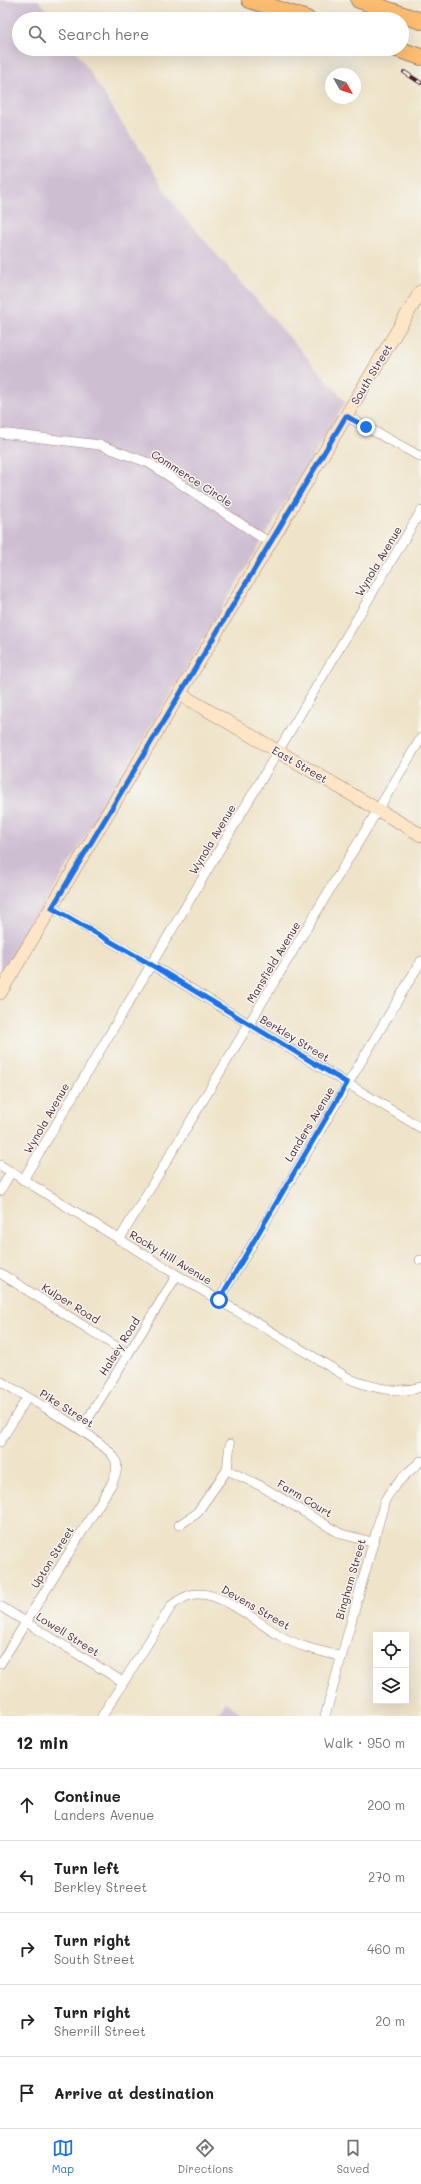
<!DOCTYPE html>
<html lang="en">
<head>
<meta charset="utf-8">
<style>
	:root { --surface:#fff; --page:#f6f6f6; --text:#202124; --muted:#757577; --line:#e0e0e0; --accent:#1a73e8 }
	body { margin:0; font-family:Mali,sans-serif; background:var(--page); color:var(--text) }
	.controls { position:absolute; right:12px; bottom:12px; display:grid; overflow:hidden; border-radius:0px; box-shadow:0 4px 16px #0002 }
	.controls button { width:36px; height:36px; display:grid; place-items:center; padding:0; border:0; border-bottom:1px solid var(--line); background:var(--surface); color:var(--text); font:20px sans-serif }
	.compass { position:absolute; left:325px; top:68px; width:36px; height:36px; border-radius:50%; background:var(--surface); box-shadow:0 4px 16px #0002; rotate:129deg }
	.stop { position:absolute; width:12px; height:12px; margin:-9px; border:3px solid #1a73e8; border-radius:50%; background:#fff }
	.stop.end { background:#1a73e8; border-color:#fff; box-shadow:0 1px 4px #0008 }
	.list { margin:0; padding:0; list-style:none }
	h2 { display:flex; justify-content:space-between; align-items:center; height:52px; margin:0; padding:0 16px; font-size:17px }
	h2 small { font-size:13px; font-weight:400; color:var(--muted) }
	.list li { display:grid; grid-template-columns:26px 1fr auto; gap:12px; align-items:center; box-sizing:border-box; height:72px; padding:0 16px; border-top:1px solid var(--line) }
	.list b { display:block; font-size:15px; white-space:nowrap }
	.list p { margin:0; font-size:13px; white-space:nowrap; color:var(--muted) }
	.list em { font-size:13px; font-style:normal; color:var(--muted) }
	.icon { flex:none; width:22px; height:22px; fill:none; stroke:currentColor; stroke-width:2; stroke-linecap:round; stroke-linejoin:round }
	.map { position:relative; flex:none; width:421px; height:1716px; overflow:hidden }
	.search { position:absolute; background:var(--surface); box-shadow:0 4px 16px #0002; left:12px; right:12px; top:12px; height:44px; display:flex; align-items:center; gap:10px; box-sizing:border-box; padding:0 14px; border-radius:22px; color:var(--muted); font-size:15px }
	.sheet { height:412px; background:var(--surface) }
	nav { display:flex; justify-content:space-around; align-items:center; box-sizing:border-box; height:56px; border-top:1px solid var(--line); background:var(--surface); font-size:11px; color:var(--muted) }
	nav a { display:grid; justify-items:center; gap:2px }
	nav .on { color:var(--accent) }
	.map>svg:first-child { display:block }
	.industrial { fill:#cebed2 }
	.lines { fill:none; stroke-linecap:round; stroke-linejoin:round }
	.minor-casing { stroke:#9c827a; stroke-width:10 }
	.secondary-casing { stroke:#9c827a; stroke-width:14 }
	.motorway-casing { stroke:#9c827a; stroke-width:18 }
	.minor { stroke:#fff; stroke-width:9 }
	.secondary { stroke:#fee5c5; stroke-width:13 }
	.motorway { stroke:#fcbd6f; stroke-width:16 }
	.rail-casing { stroke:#4a1f2b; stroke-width:4 }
	.rail { stroke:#f6f6f2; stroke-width:2.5; stroke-dasharray:8; stroke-linecap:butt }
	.route { stroke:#1a73e8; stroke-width:5 }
	.labels { text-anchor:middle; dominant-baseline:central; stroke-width:3; stroke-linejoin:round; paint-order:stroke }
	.street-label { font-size:11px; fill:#4a1f2b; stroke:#f6f6f2 }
</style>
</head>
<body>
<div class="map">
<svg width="421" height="1716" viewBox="0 0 421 1716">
	<rect width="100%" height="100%" fill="#f6f6f2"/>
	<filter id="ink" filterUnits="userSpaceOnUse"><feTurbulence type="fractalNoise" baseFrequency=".025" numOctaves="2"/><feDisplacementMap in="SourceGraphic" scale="8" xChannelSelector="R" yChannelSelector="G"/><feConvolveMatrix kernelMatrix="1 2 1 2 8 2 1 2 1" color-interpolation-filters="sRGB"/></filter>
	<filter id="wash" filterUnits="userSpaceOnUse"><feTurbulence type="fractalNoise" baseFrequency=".012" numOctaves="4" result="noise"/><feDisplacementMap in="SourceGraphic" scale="16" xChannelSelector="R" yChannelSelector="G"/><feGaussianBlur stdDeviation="0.9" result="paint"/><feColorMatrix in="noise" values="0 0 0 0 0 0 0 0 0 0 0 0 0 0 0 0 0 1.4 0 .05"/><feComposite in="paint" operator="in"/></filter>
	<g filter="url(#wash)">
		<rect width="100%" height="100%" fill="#efe4c9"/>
		<g class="industrial">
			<path d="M0 0H38L55 19H19V49H75L177 209 346 402 269 529 0 980Z"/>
			<path d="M226 1702 245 1716H215Z"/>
		</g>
	</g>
	<g filter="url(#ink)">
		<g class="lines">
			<defs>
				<g id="minor">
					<path d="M346 416 421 457"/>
					<path d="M0 433 100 445 149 463 270 543"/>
					<path d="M52 908 150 964 421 1128"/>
					<path d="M0 1165 177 1275 352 1380C374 1388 398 1394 421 1387"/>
					<path d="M23 1180C155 956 289 735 421 511"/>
					<path d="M0 1191 11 1172"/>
					<path d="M119 1240 421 738"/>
					<path d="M420 1260H421"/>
					<path d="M0 1273 128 1354"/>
					<path d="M219 1300 421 961"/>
					<path d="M0 1381C21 1394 110 1442 116 1461 118 1470 115 1477 111 1485L0 1664"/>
					<path d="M81 1430 177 1275"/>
					<path d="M0 1442 27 1398"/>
					<path d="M227 1470 261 1486 341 1534 372 1542"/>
					<path d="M179 1525 196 1514 227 1470 230 1444"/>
					<path d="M0 1606 123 1682"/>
					<path d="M102 1716 172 1605C180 1599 188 1594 197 1594 225 1593 257 1623 282 1637 300 1647 320 1651 340 1656"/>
					<path d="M325 1716 385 1500C394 1484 407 1473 421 1461"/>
				</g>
				<g id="secondary">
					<path d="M180 694 421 835"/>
					<path d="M0 993 421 291"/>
				</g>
				<g id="motorway">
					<path d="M250 0 307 19"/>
					<path d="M359 0 421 21"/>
					<path d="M397 49 421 57"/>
				</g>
			</defs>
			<use href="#minor" class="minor-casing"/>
			<use href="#secondary" class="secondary-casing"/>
			<use href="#motorway" class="motorway-casing"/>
			<use href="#minor" class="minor"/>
			<use href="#secondary" class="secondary"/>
			<use href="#motorway" class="motorway"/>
			<defs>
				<path id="rail" d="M404 72 421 83"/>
			</defs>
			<use href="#rail" class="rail-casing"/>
			<use href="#rail" class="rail"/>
		</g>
	</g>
	<g class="lines" filter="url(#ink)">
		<path class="route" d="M219 1300 347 1083 150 964 52 908 346 416 366 427"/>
	</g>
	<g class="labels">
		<g class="street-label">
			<text transform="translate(371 374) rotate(-59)">South Street</text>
			<text transform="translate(192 478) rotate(33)">Commerce Circle</text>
			<text transform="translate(378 561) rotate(-59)">Wynola Avenue</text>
			<text transform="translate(300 764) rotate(30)">East Street</text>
			<text transform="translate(212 839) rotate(-59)">Wynola Avenue</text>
			<text transform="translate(273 962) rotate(-59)">Mansfield Avenue</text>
			<text transform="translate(295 1038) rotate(31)">Berkley Street</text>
			<text transform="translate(46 1118) rotate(-60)">Wynola Avenue</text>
			<text transform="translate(309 1124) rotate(-59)">Landers Avenue</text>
			<text transform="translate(171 1257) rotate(31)">Rocky Hill Avenue</text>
			<text transform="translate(71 1303) rotate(32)">Kulper Road</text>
			<text transform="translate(119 1346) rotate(-58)">Halsey Road</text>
			<text transform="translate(67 1408) rotate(32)">Pike Street</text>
			<text transform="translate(305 1498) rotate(31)">Farm Court</text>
			<text transform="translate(52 1557) rotate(-58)">Upton Street</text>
			<text transform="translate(350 1579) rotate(-74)">Bingham Street</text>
			<text transform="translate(256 1607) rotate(30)">Devens Street</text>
			<text transform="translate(68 1634) rotate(32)">Lowell Street</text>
		</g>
	</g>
</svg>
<div class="controls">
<button><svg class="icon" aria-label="locate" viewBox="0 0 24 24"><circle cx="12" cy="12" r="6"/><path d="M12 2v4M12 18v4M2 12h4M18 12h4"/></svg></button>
<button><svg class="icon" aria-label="layers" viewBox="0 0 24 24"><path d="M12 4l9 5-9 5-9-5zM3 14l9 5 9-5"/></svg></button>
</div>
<svg class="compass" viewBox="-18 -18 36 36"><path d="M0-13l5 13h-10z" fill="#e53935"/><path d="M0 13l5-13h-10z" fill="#757577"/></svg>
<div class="stop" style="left:219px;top:1300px"></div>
<div class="stop end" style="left:366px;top:427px"></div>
<div class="search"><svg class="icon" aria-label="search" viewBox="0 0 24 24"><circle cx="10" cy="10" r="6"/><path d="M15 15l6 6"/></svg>Search here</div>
</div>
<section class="sheet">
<h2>12 min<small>Walk · 950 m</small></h2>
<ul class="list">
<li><svg class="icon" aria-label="ahead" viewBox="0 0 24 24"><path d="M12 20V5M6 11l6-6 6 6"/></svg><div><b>Continue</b><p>Landers Avenue</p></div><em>200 m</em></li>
<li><svg class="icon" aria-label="left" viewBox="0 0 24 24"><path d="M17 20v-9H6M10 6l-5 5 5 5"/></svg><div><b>Turn left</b><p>Berkley Street</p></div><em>270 m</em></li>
<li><svg class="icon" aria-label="right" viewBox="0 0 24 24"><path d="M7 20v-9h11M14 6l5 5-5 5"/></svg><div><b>Turn right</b><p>South Street</p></div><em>460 m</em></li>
<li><svg class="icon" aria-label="right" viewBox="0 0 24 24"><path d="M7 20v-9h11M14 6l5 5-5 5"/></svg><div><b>Turn right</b><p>Sherrill Street</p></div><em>20 m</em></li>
<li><svg class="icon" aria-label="arrive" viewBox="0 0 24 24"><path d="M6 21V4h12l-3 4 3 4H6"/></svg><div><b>Arrive at destination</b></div></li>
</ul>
</section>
<nav>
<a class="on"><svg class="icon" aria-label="map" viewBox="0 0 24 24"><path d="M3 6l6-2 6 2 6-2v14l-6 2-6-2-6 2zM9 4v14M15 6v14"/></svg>Map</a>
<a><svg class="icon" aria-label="directions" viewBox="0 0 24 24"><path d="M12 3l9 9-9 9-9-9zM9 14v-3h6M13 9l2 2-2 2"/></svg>Directions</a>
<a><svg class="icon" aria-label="saved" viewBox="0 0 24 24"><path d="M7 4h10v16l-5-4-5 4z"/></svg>Saved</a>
</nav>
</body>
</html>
